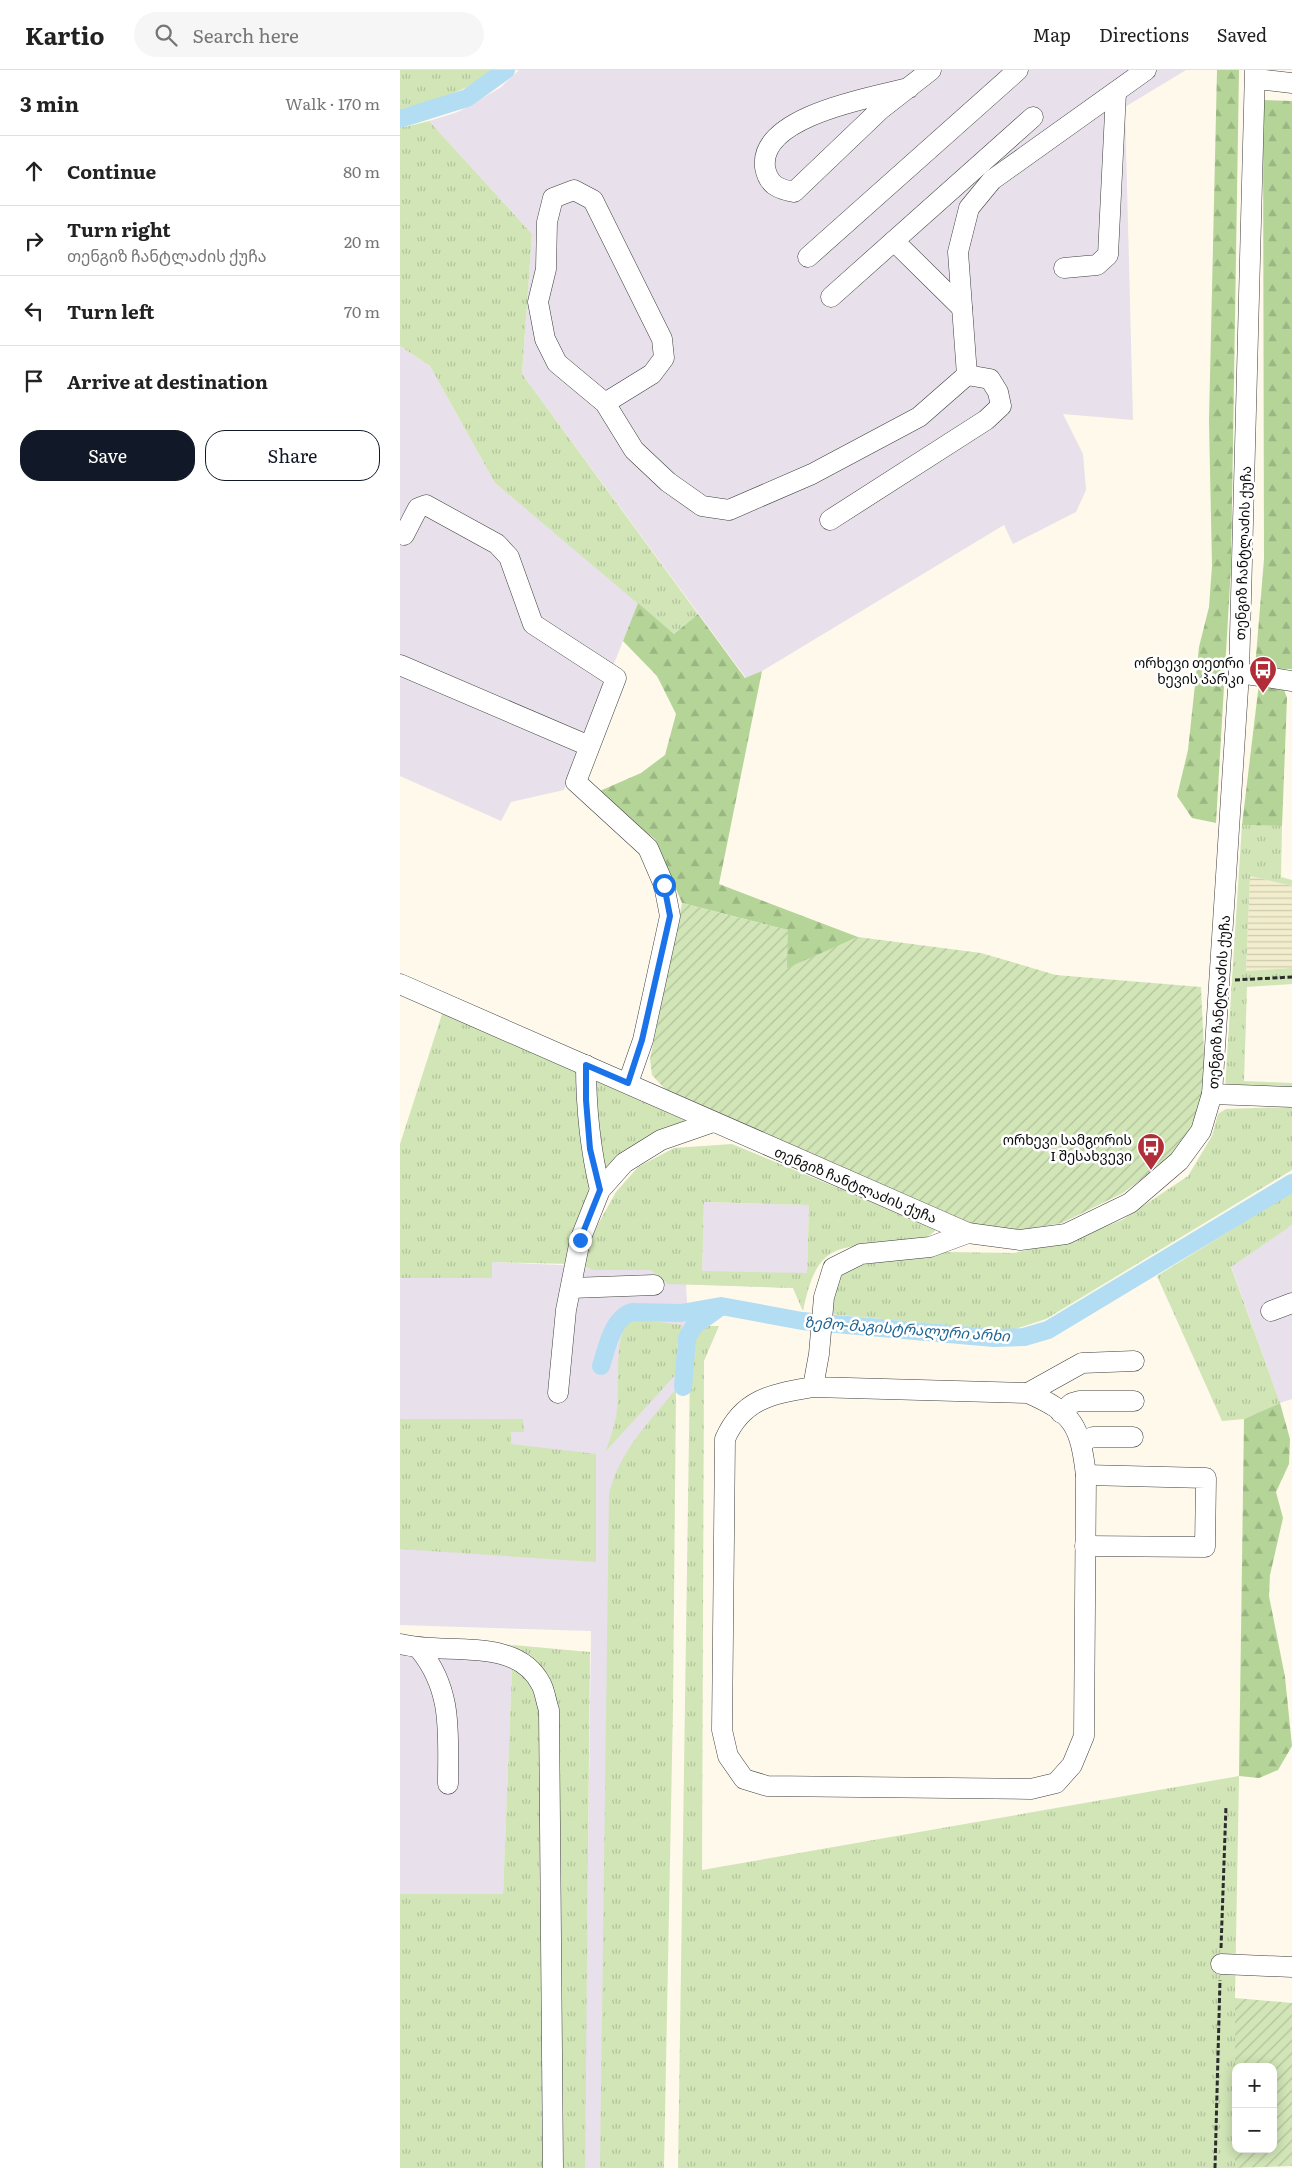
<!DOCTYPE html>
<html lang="en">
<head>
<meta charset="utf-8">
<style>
	:root { --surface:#fff; --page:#f6f6f6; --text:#222; --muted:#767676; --line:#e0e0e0; --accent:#111827 }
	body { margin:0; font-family:Literata,"Noto Sans Georgian",serif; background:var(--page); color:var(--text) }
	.controls { position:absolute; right:15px; bottom:15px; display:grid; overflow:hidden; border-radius:10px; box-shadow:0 2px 12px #0003 }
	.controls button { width:45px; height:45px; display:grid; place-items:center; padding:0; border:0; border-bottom:1px solid var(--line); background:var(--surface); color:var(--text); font:25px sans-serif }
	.stop { position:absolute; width:15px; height:15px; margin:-11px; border:4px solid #1a73e8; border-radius:50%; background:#fff }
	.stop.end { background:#1a73e8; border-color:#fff; box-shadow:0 1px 5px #0008 }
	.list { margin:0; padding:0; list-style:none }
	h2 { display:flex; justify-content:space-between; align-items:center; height:65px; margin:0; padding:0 20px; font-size:21px }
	h2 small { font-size:16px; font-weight:400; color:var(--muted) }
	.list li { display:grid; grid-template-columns:32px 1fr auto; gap:15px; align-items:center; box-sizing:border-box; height:70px; padding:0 20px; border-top:1px solid var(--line) }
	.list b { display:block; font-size:19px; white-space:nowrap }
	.list p { margin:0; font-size:16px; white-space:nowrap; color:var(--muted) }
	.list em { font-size:16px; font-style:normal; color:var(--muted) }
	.actions { display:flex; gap:10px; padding:15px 20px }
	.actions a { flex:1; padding:11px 0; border:1px solid var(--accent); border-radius:20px; text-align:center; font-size:18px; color:var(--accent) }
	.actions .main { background:var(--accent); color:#fff }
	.icon { flex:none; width:28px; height:28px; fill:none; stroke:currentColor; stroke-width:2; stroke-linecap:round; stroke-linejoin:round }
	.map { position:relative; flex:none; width:892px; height:2098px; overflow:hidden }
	header { display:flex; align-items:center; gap:30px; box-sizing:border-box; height:70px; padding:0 25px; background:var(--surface); border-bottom:1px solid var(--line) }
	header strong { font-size:24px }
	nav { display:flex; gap:28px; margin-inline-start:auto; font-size:18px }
	.search { width:350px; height:45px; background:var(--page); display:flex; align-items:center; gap:12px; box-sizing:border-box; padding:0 18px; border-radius:28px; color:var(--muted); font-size:19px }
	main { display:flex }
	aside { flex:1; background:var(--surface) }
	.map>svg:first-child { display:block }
	.industrial { fill:#e8e0ea }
	.farmland { fill:url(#farmland-rules) }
	.grass { fill:url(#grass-tufts); fill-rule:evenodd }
	.forest { fill:url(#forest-firs) }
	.garden { fill:url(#garden-furrows); fill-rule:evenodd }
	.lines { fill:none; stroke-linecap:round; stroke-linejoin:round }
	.canal { stroke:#b3ddf2; stroke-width:18 }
	.minor-casing { stroke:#3e3e3e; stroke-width:21 }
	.path { stroke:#2d2d2d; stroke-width:3; stroke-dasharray:5 2.5; stroke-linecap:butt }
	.minor { stroke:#fff; stroke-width:20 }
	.route { stroke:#1a73e8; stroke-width:6 }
	.labels { text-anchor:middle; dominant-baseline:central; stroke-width:5; stroke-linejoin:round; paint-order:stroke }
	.street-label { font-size:14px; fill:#0b0b0b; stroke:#fff }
	.poi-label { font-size:14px; fill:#0b0b0b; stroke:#fff; text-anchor:end }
	.water-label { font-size:15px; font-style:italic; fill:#1e6594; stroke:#fff }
</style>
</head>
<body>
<header>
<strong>Kartio</strong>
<div class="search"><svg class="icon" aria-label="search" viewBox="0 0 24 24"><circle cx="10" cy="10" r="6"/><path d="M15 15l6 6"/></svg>Search here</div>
<nav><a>Map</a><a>Directions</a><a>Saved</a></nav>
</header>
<main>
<aside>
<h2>3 min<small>Walk · 170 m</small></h2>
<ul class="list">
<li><svg class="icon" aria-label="ahead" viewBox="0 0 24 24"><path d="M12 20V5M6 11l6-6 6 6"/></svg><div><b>Continue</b></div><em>80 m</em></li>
<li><svg class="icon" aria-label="right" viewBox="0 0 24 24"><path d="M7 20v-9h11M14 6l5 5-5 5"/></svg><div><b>Turn right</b><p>თენგიზ ჩანტლაძის ქუჩა</p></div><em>20 m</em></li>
<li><svg class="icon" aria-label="left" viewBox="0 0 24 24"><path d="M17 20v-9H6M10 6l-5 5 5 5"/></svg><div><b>Turn left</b></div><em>70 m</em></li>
<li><svg class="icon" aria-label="arrive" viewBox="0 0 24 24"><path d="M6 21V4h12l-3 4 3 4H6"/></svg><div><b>Arrive at destination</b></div></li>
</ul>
<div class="actions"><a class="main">Save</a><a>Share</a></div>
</aside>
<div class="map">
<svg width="892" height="2098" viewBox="0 0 892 2098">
	<defs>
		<pattern id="farmland-rules" width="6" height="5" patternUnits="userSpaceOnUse" patternTransform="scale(1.25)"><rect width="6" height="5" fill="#f2edcd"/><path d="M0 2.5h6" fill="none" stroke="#cecaaf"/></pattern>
		<pattern id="grass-tufts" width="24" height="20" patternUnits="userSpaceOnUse" patternTransform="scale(1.25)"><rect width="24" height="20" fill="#d1e5b7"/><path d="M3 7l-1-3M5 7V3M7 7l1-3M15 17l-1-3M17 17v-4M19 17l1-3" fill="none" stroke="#b2c39c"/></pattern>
		<pattern id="forest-firs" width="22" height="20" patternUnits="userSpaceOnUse" patternTransform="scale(1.25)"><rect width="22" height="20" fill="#b5d598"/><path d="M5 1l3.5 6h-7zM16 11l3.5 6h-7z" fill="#9ab682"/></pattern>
		<pattern id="garden-furrows" width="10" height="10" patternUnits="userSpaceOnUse" patternTransform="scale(1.25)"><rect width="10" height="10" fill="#d1e5b7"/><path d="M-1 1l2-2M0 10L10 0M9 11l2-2" fill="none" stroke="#b2c39c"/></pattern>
	</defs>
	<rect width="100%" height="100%" fill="#fef9eb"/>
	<g class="industrial">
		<path d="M119 0H786L725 37 733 350 663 344 683 384 686 420 676 442 613 474 604 455 362 601 346 608 122 304 132 164 29 51 58 42 100 18Z"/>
		<path d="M0 276 30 296 95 413 238 533 164 720 111 732 101 751 0 706Z"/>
		<path d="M304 1132 409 1135 407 1203 403 1241 393 1218 286 1214 288 1252 277 1275 276 1319 217 1404 202 2098H184L191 1561 0 1555V1208H92V1192L302 1201Z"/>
		<path d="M892 1155V1329L880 1333 831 1196Z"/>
		<path d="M0 1567 113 1575 103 1825 0 1824Z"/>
	</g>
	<path class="farmland" d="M850 806 892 816V898L846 901Z"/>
	<g class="grass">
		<path d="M0 0H93C65 23 35 30 2 39L5 57 29 51 132 164 122 304 298 544 274 564 95 413 30 296 0 276Z"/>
		<path d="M842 755 882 756 881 807 892 810V816L850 806 846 901 892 898V914L847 917 844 1011 892 1013V1018H825Z"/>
		<path d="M44 938 290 1053 218 1086 170 1194 92 1192V1208H0V1074Z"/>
		<path d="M892 1037V1100L646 1249 609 1261 430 1244 434 1222 440 1207 454 1196 547 1182 614 1183 668 1171 722 1150 788 1106 812 1066 818 1044 826 1039Z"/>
		<path d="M332 1074 537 1159C523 1172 518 1171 499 1173 436 1177 417 1172 403 1241L393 1218 268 1214 251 1200H193L181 1194 197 1156 216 1122 238 1097 274 1078ZM304 1132 409 1135 407 1203 302 1201Z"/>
		<path d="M892 1122V1155L831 1197 880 1333 844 1349 822 1351 757 1206Z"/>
		<path d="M236 1249 282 1255V1264L277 1275V1303L206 1381C210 1368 216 1353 217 1340 220 1314 214 1273 227 1251Z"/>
		<path d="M304 1256H319L304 1291 302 1800 839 1706 835 1928V2098H278L290 1300 292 1270Z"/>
		<path d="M276 1319 273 1636 264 2098H200L209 1424C220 1380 248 1354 276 1319Z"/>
		<path d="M0 1349H123L124 1362H111V1374L196 1384V1492L0 1479Z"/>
		<path d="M113 1575 190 1582 185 2098H0V1824H103Z"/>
	</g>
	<g class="forest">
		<path d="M817 0H839L831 497 816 753 792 748 777 726 788 680 799 577 809 537 812 496 809 351Z"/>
		<path d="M863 30 892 31V599L855 598 864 489Z"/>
		<path d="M238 533 274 564 298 544 345 608 362 601 319 814 458 867 387 899V860L282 833 255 769 195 723 241 703 265 685 276 644 257 606 223 571Z"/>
		<path d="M859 613 883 617 887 628 882 756 842 755Z"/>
		<path d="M880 1333 890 1369 889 1394 876 1422 883 1448 870 1505 869 1526 885 1607 892 1676 878 1700 859 1708 839 1706 844 1349Z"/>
	</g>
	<g class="garden">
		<path d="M282 833 388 860 387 898 458 867 581 883 656 905 801 917 806 1023 791 1061 772 1086 723 1123 662 1153 616 1161 575 1155 265 1019 252 1005 250 989Z"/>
		<path d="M835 1928 892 1933V2096L835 2098ZM836 1997H873V2079H836Z"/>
	</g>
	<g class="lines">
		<g class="canal">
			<path d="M0 49 67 28 106 0"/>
			<path d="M201 1296C207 1278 212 1248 232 1242L281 1243 321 1236 402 1251 594 1268 624 1267 648 1260 892 1113"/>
			<path d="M283 1317 287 1268 294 1256 319 1238"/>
		</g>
		<defs>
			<g id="minor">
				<path d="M856 9 892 13"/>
				<path d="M509 18C473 27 359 46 365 97 368 115 378 119 394 122L481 39 531 0"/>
				<path d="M494 171 562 238"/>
				<path d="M408 187 618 0"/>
				<path d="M664 198 697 195 708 185 716 22"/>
				<path d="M431 227 633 47"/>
				<path d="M567 305 558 182 569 138 592 110 746 0"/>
				<path d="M205 333 252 304 264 288 262 269 193 130 174 120 153 128 147 152 146 199 138 232 145 269 157 293 205 333 234 380 268 412 302 436 329 440 412 404 519 347 567 305"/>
				<path d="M430 450 586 350 601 336 598 322 590 309 567 305"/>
				<path d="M4 465 18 438 26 435 97 474 109 487 133 554 216 608 176 712 248 778 264 815 270 846 243 970 228 1013"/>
				<path d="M0 595 189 676"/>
				<path d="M839 603 892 611"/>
				<path d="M0 914 568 1163 620 1170 666 1164 730 1133 779 1091 801 1061 812 1024 839 603 855 0"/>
				<path d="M186 995C186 1038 190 1078 200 1120"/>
				<path d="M812 1024 892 1027"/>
				<path d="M171 1218 254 1215"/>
				<path d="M871 1241 892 1233"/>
				<path d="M413 1317C373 1324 343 1328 325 1369L322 1660 328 1686 344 1709 367 1716 631 1719 656 1713 672 1695 684 1666 686 1405C680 1356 674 1343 628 1323L413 1317 419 1284 424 1227 433 1198 461 1184 530 1177 568 1163"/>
				<path d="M158 1323 166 1240 180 1170 200 1120 224 1093 261 1070 313 1052"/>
				<path d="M628 1323 682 1293 734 1291"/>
				<path d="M661 1343 672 1333 679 1331H734"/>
				<path d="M682 1371 693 1367H733"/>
				<path d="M685 1476 805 1477 806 1408 686 1405"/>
				<path d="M0 1574C45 1586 116 1565 141 1614 145 1621 146 1632 149 1640L153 2098"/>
				<path d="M20 1580C53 1621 48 1663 48 1714"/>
				<path d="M821 1894 892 1897"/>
			</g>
		</defs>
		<use href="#minor" class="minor-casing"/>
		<g class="path">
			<path d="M835 910 892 907"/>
			<path d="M821 1878 826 1736"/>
			<path d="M815 2098 820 1910"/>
		</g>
		<use href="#minor" class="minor"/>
	</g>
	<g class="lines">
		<path class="route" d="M180 1170 200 1120 190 1079 186 1030V995L228 1013 242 970 270 846 264 815"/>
	</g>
	<defs>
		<symbol id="bus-pin" viewBox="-11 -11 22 30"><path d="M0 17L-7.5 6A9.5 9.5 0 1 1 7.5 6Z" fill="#b12d38" stroke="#fff"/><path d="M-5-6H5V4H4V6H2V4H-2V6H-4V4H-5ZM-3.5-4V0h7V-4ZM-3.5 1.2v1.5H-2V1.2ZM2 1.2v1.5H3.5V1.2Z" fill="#fff"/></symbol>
	</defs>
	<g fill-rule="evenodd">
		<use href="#bus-pin" x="847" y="584" width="32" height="43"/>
		<use href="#bus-pin" x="735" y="1061" width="32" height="43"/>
	</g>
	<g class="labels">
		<g class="street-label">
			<text transform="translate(842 483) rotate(-88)">თენგიზ ჩანტლაძის ქუჩა</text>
			<text transform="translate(818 932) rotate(-86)">თენგიზ ჩანტლაძის ქუჩა</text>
			<text transform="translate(456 1114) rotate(23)">თენგიზ ჩანტლაძის ქუჩა</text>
		</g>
		<g class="poi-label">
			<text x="844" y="592">ორხევი თეთრი<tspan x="844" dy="16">ხევის პარკი</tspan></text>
			<text x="732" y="1069">ორხევი სამგორის<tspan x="732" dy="16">I შესახვევი</tspan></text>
		</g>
		<g class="water-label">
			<text transform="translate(507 1258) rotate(4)">ზემო-მაგისტრალური არხი</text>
		</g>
	</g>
</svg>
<div class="controls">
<button>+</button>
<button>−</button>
</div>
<div class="stop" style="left:264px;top:815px"></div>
<div class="stop end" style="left:180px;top:1170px"></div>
</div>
</main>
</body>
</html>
